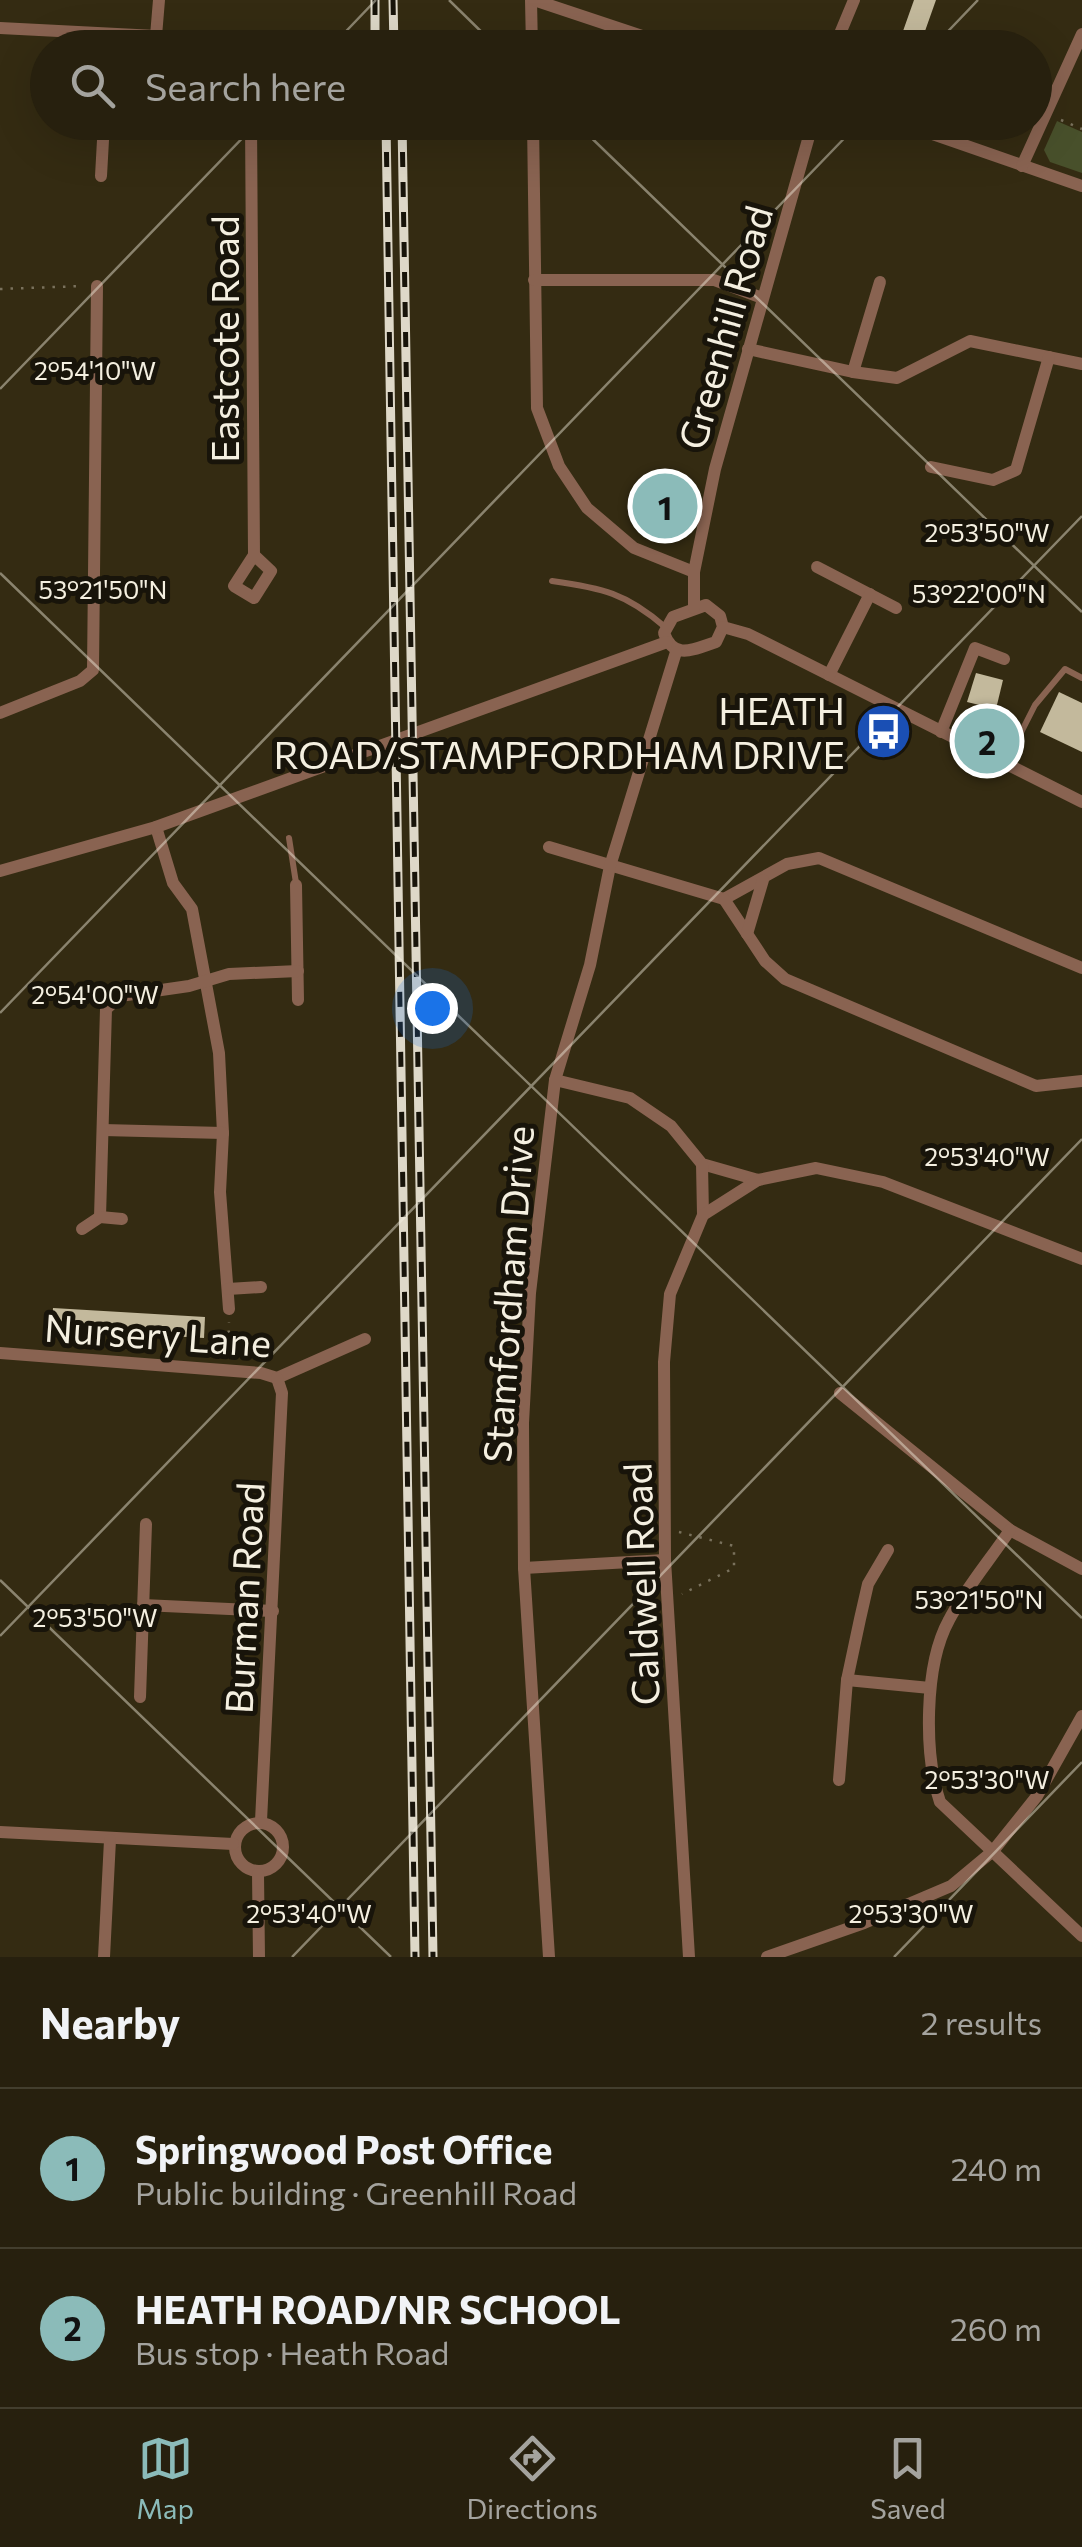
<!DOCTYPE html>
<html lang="en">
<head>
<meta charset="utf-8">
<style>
	:root { --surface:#27200e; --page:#332d1c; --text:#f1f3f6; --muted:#a4a39e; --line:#433e2e; --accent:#8bbbb9 }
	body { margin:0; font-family:Commissioner,sans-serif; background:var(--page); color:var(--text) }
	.you { position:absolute; left:432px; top:1008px; width:35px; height:35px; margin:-25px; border:8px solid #fff; border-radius:50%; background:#1a73e8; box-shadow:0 0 0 15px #1a73e833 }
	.badge { display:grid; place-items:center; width:65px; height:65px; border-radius:50%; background:var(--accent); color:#111; font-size:32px; font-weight:700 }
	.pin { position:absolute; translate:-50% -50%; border:5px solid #fff; box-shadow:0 2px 10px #0006 }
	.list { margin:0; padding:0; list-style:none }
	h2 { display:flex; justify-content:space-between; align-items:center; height:130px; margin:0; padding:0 40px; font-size:42px }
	h2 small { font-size:32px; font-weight:400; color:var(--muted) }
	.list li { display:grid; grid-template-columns:65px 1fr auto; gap:30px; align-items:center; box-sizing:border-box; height:160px; padding:0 40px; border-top:2px solid var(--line) }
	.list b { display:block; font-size:38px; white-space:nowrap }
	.list p { margin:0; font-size:32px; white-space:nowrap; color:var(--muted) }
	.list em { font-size:32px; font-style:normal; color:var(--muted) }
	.icon { flex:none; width:55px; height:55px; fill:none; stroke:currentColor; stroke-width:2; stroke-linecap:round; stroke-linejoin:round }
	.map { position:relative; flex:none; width:1082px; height:1957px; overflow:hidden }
	.search { position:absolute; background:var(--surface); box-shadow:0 10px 40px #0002; left:30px; right:30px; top:30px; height:110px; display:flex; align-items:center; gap:25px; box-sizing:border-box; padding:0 35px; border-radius:55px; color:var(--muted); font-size:38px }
	.sheet { height:450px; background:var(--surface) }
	nav { display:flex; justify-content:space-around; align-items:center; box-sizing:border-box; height:140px; border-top:2px solid var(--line); background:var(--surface); font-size:28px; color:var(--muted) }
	nav a { display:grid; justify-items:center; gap:5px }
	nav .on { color:var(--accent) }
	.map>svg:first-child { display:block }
	.green { fill:#48502b }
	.building { fill:#c3b99c }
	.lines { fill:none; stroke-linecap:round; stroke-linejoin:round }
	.path { stroke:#79715c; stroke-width:2.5; stroke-dasharray:2.5 8; stroke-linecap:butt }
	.service { stroke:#896351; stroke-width:6 }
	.minor { stroke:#896351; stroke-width:12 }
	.rail-casing { stroke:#ded8c8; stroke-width:9 }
	.rail { stroke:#18140a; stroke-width:5; stroke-dasharray:15; stroke-linecap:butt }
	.ticks { fill:none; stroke:#f4efe0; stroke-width:2.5; stroke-opacity:0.45 }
	.labels { text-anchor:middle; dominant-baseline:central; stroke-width:10; stroke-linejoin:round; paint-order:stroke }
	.street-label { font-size:38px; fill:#f4efe0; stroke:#18140a }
	.poi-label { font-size:38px; fill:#f4efe0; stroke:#18140a; text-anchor:end }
	.ticks-label { font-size:25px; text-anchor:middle; fill:#f4efe0; stroke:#18140a; stroke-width:10; stroke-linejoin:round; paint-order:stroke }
</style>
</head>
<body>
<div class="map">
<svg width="1082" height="1957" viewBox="0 0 1082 1957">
	<rect width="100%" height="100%" fill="#342b12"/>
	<path class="green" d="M1057 121 1082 132V173L1050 162 1044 150Z"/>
	<g class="building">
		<path d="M914 0H936L919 48H897Z"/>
		<path d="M658 487 680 492 672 524 650 519Z"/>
		<path d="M976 673 1003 680 996 709 967 702Z"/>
		<path d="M1059 692 1082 703V752L1040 732Z"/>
		<path d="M53 1308 205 1317 204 1338 52 1329Z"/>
	</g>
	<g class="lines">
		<g class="path">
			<path d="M1061 120 1082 129"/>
			<path d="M0 289 83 286"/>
			<path d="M228 1354 229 1322"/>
			<path d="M679 1532 734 1546V1568L682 1594"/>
		</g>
		<g class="service">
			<path d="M552 581C602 588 626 593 665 627"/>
			<path d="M1005 764 1035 705 1065 669 1082 678"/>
			<path d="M289 838 296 883"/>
		</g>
		<g class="minor">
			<path d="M531 0 532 48"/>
			<path d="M534 0 678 48"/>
			<path d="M0 28 156 36 159 0"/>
			<path d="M156 36 251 48"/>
			<path d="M834 48 854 0"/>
			<path d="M251 122 254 555 234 586 254 598 271 571 254 555"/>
			<path d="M533 122 537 408 559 466 587 508 634 548 694 572"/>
			<path d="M898 122 1082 186"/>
			<path d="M1022 166 1082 34"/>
			<path d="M101 176 104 122"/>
			<path d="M534 280H714L762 298"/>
			<path d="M748 349 853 372 897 378 970 341 1082 364"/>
			<path d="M853 372 880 282"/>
			<path d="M931 467 993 480 1016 470 1049 357"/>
			<path d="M817 567 896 608"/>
			<path d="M706 605 720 616 723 627 716 642C694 649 674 661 664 633L673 617Z"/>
			<path d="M694 608V572L715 469 813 122"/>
			<path d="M723 627 748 634 1082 802"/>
			<path d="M829 675 870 594"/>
			<path d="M0 713 80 681 93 670 97 286"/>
			<path d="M941 732 975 648 1004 659"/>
			<path d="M156 827 173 883 192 909 219 1053 223 1133 220 1192 229 1309"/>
			<path d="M549 847 724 899 787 864 819 858 1082 968"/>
			<path d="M0 871 156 827 667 642"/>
			<path d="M296 885 298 1000"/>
			<path d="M724 899 765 961 785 979 1036 1086 1082 1081"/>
			<path d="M747 934 763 880"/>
			<path d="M555 1080 630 1098 671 1126 702 1164 758 1180 816 1168 883 1182 1082 1259"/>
			<path d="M103 1130 223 1133"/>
			<path d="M702 1164 703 1215"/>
			<path d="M100 1217 106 1009 120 996 189 986 229 974 298 971"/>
			<path d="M82 1229 100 1217 122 1219"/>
			<path d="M228 1289 261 1287"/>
			<path d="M0 1353 261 1373 277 1378 365 1339"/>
			<path d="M840 1393 1010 1530 1082 1569"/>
			<path d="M1010 1530C990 1560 965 1589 949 1620 924 1665 924 1755 940 1802L1082 1936"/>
			<path d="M524 1568 665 1560"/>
			<path d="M143 1605 273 1611"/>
			<path d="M847 1680 930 1688"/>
			<path d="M140 1697 146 1524"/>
			<path d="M839 1780 847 1680 860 1619 868 1584 888 1550"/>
			<path d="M261 1821 282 1393 277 1378"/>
			<circle cx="259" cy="1847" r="24"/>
			<path d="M0 1832 233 1844"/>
			<path d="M258 1874 259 1957"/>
			<path d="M104 1957 110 1840"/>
			<path d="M549 1957 524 1568 523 1423 530 1293 555 1080 590 965 610 866 676 652"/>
			<path d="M689 1957 665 1560 664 1362 670 1294 703 1215 758 1180"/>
			<path d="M767 1957 864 1923 951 1886 993 1851 1037 1796 1082 1716"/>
		</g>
		<defs>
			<g id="rail">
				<path d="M375 0V48"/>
				<path d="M393 0 394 48"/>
				<path d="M386 122 415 1957"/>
				<path d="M402 122 433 1957"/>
			</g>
		</defs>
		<use href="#rail" class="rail-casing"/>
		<use href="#rail" class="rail"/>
	</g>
	<path class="ticks" d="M449 0 498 48M330 48 376 0M932 48 978 0M575 122 1082 612M0 389 258 122M0 573 1082 1618M0 1013 860 122M0 1580 391 1957M0 1636 1082 516M292 1957 1082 1139M894 1957 1082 1762"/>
	<defs>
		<symbol id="bus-disc" viewBox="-11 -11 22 22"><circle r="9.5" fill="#1a4fb4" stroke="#18140a"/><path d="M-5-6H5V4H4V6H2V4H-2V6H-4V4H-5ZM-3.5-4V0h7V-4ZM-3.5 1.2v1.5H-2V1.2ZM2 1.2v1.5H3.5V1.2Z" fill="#fff"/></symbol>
	</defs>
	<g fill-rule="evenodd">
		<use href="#bus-disc" x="852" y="700" width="63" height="63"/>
	</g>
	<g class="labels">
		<g class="street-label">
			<text transform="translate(724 327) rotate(-74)">Greenhill Road</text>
			<text transform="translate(223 339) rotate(-90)">Eastcote Road</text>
			<text transform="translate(507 1294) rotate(-86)">Stamfordham Drive</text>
			<text transform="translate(158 1334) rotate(4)">Nursery Lane</text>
			<text transform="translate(640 1584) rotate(-92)">Caldwell Road</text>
			<text transform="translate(243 1598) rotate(-87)">Burman Road</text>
		</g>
		<g class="poi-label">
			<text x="845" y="709">HEATH<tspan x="845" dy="44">ROAD/STAMPFORDHAM DRIVE</tspan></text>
		</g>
	</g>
	<g class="ticks-label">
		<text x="95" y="380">2°54'10"W</text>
		<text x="987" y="542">2°53'50"W</text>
		<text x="103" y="599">53°21'50"N</text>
		<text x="979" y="603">53°22'00"N</text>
		<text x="95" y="1004">2°54'00"W</text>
		<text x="987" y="1166">2°53'40"W</text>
		<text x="979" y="1609">53°21'50"N</text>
		<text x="95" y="1627">2°53'50"W</text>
		<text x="987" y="1789">2°53'30"W</text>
		<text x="309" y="1923">2°53'40"W</text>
		<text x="911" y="1923">2°53'30"W</text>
	</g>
</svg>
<div class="you"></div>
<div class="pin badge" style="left:665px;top:506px">1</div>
<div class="pin badge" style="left:987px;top:741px">2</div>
<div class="search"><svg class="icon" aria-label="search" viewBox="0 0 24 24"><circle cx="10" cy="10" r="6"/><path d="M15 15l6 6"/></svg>Search here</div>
</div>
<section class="sheet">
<h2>Nearby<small>2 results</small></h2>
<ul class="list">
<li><span class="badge">1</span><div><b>Springwood Post Office</b><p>Public building · Greenhill Road</p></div><em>240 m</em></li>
<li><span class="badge">2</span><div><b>HEATH ROAD/NR SCHOOL</b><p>Bus stop · Heath Road</p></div><em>260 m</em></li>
</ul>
</section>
<nav>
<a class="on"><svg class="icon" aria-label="map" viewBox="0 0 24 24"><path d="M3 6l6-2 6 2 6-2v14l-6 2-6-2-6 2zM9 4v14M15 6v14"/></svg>Map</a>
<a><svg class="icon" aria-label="directions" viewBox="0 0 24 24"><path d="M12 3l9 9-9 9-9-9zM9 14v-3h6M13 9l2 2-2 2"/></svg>Directions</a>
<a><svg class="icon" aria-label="saved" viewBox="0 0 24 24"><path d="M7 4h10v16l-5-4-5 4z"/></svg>Saved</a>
</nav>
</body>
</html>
